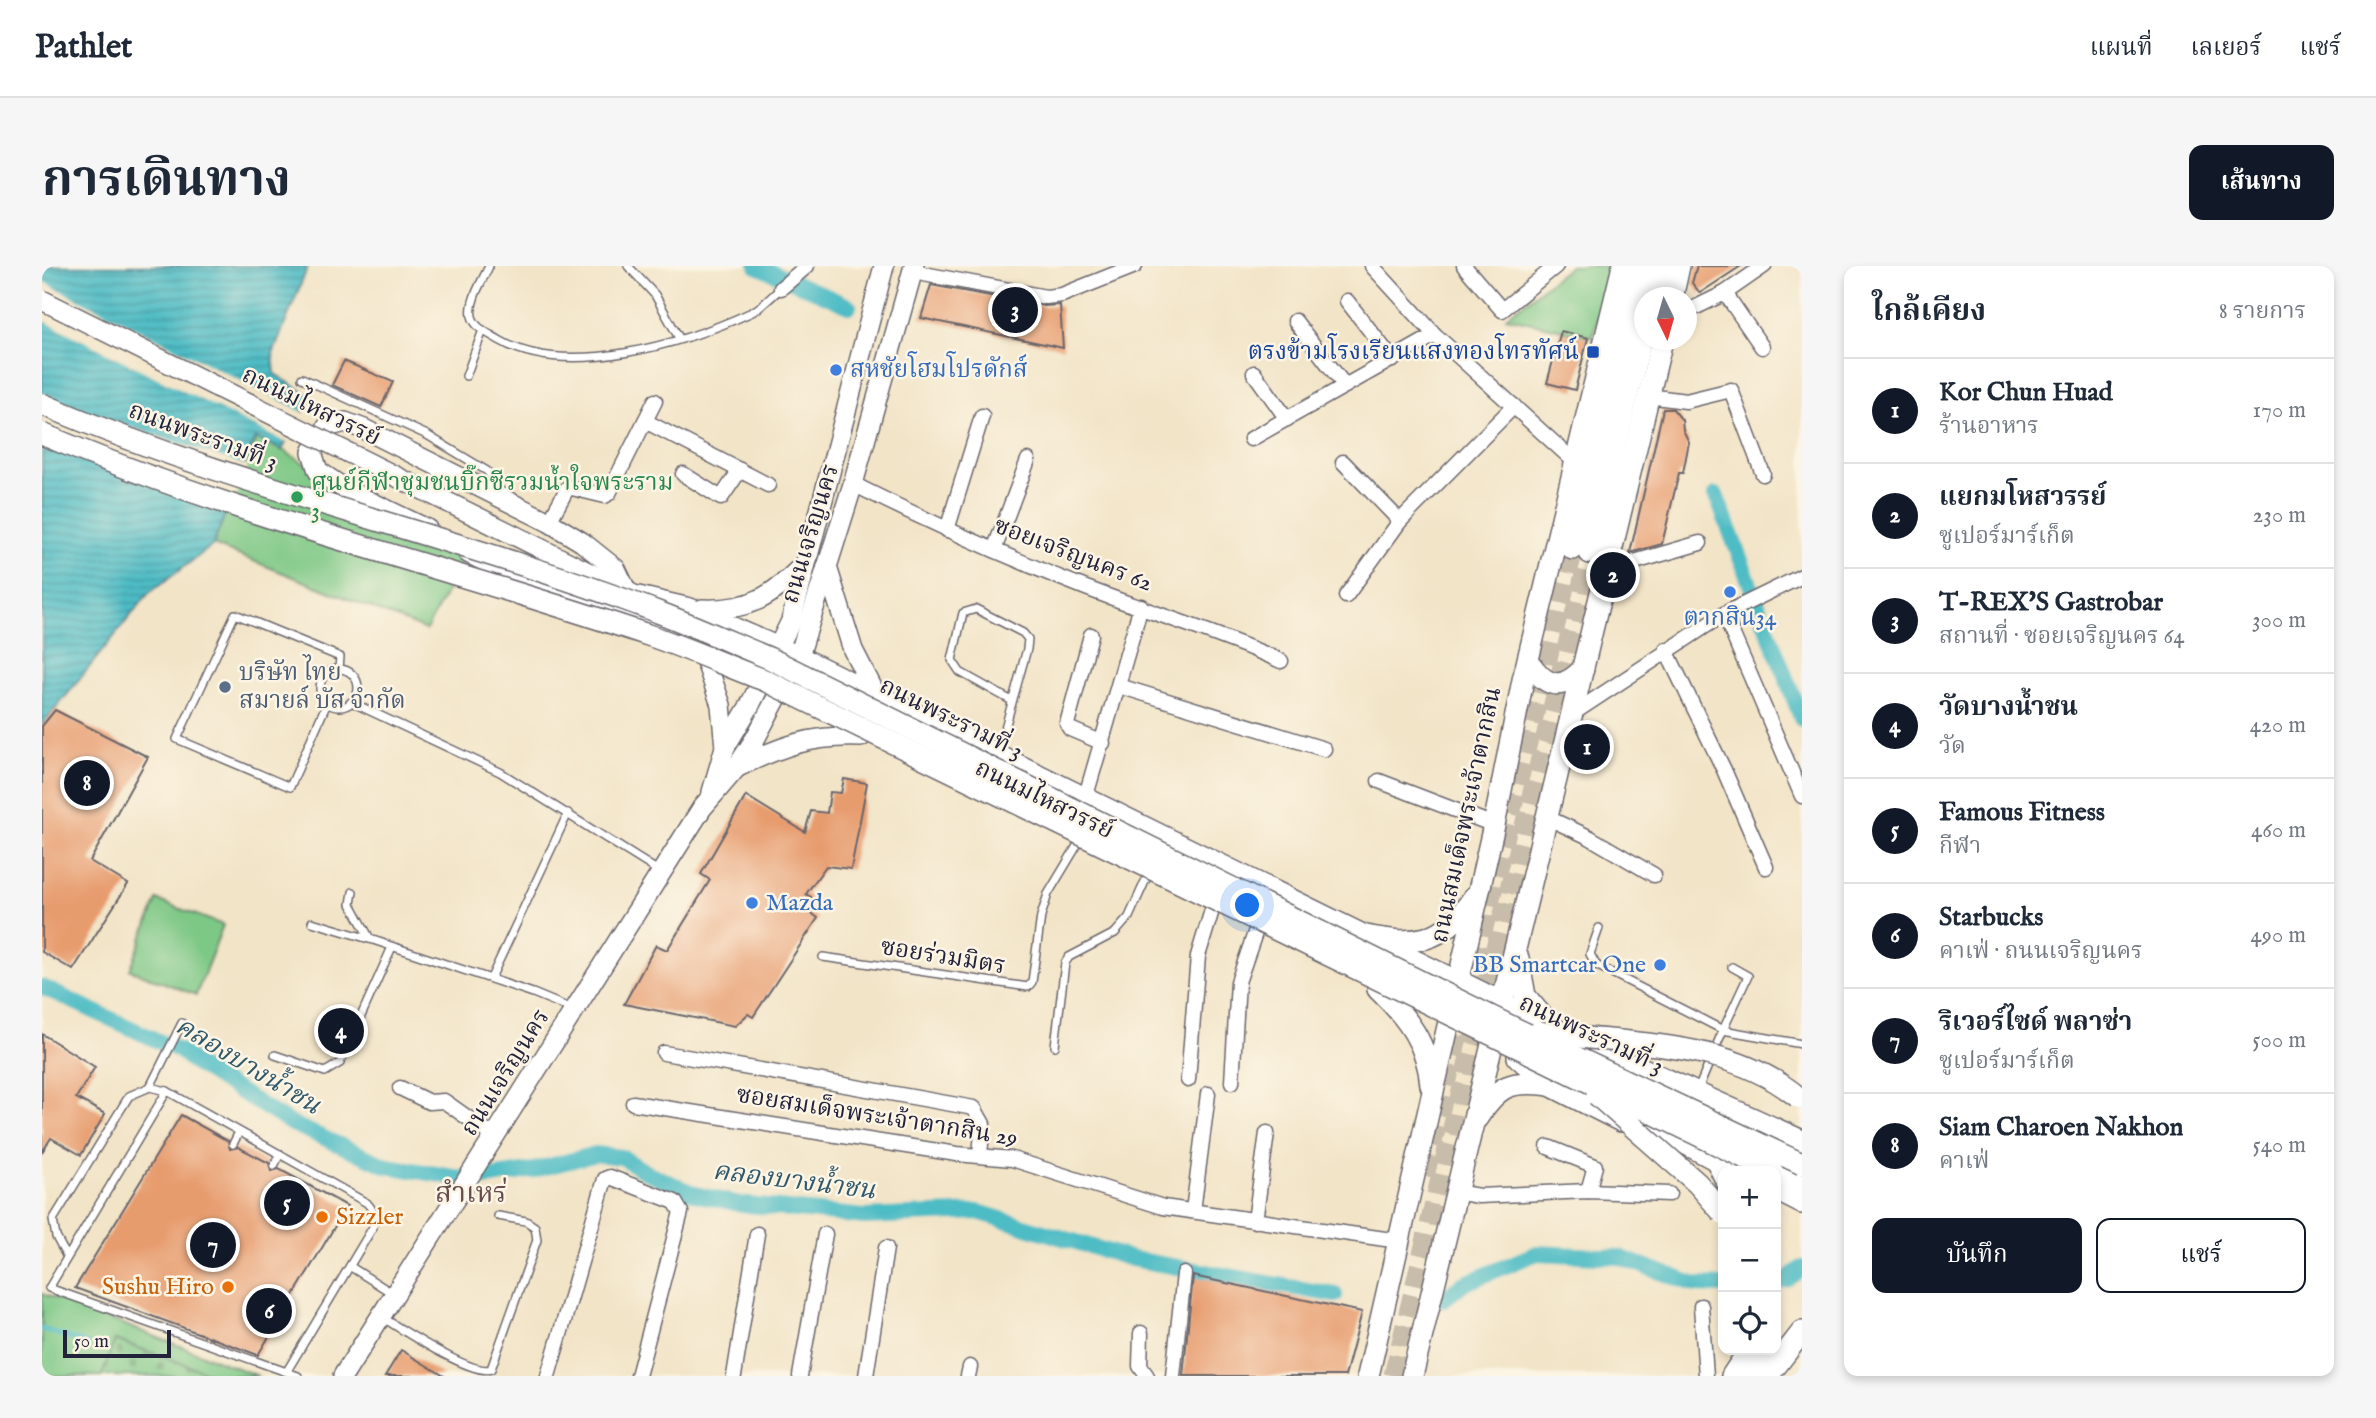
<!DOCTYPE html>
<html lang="th">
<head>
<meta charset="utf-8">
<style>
	:root { --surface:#fff; --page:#f6f6f7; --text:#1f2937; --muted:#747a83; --line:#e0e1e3; --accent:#111827 }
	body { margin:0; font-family:"IM FELL English","Noto Serif Thai",serif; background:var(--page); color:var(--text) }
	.controls { position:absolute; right:21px; bottom:21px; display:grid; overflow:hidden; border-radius:14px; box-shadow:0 4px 10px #0003 }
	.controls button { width:63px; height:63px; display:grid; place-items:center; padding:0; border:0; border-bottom:2px solid var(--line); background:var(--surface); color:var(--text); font:35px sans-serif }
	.compass { position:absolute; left:1592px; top:21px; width:63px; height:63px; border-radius:50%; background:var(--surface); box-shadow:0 4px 10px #0003; rotate:175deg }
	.scale { position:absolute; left:21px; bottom:18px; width:108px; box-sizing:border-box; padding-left:7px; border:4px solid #22223b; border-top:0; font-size:19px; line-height:24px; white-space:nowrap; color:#22223b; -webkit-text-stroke:5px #fcf5e5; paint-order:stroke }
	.you { position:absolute; left:1206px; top:640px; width:24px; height:24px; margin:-18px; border:5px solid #fff; border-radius:50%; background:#1a73e8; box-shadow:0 0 0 10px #1a73e833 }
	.badge { display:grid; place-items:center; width:46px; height:46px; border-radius:50%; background:var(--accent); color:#fff; font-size:23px; font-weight:700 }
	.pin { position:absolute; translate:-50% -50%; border:4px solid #fff; box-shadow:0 2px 7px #0006 }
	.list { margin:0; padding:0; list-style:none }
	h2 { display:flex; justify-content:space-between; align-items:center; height:91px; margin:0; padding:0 28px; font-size:30px }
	h2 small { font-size:23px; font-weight:400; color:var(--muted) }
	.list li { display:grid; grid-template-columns:46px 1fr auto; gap:21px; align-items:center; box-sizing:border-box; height:105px; padding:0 28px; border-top:2px solid var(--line) }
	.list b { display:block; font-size:26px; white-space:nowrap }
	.list p { margin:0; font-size:23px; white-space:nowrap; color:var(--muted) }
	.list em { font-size:23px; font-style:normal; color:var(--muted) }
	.actions { display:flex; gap:14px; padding:21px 28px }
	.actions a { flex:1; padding:16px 0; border:2px solid var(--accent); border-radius:14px; text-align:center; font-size:24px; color:var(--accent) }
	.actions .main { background:var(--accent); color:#fff }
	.icon { flex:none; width:38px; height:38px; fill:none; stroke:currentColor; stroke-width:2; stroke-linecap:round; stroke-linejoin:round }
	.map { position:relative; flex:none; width:1760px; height:1110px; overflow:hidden; border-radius:14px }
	header { display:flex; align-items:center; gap:42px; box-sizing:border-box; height:98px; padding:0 35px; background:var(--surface); border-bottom:2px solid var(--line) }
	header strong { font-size:33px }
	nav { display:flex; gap:38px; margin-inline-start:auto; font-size:24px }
	.intro { display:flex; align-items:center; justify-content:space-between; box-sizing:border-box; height:168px; padding:0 42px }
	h1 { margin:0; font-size:49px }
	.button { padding:18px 32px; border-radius:14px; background:var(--accent); color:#fff; font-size:24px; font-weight:700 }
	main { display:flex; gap:42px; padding:0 42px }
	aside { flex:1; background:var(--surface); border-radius:14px; box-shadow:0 4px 10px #0003 }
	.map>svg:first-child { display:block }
	.green { fill:#7ec886; stroke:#507560; stroke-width:2 }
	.cemetery { fill:url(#cemetery-stones); stroke:#507560; stroke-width:2 }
	.water { fill:url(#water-rules); stroke:#386f80; stroke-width:2 }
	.pier { fill:#f2e4c7 }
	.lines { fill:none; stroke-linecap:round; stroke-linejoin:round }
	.stream { stroke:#4ebcc5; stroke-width:4.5 }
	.canal { stroke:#4ebcc5; stroke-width:16 }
	.building { fill:#e79c6e }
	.primary-tunnel { stroke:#c8bdab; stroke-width:21; stroke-dasharray:21 10; stroke-linecap:butt }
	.service-casing { stroke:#6b666c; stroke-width:10 }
	.minor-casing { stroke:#6b666c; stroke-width:17 }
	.secondary-casing { stroke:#6b666c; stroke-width:22 }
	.primary-casing { stroke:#6b666c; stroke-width:24 }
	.service { stroke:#fff; stroke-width:7 }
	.minor { stroke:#fff; stroke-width:14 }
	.secondary { stroke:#fff; stroke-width:19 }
	.primary { stroke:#fff; stroke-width:21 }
	.secondary-bridge-casing { stroke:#6b666c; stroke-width:22; stroke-linecap:butt }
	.primary-bridge-casing { stroke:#6b666c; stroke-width:24; stroke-linecap:butt }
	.secondary-bridge { stroke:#fff; stroke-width:19 }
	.primary-bridge { stroke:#fff; stroke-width:21 }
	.transit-dot { fill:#1a4fb4; stroke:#fcf5e5; stroke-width:2.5 }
	.shop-dot { fill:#3f7fe0; stroke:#fcf5e5; stroke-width:2.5 }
	.leisure-dot { fill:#2e9e5b; stroke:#fcf5e5; stroke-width:2.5 }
	.service-dot { fill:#5c6f8a; stroke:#fcf5e5; stroke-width:2.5 }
	.food-dot { fill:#e8710a; stroke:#fcf5e5; stroke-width:2.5 }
	.labels { text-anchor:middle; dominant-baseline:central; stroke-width:5; stroke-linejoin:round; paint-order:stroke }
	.transit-label { font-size:24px; fill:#164399; stroke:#fcf5e5; text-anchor:end }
	.shop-label { font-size:24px; fill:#366cbe; stroke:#fcf5e5; text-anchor:start }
	.street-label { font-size:24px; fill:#22223b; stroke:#fcf5e5 }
	.leisure-label { font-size:24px; fill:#27864d; stroke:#fcf5e5; text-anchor:start }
	.service-label { font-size:24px; fill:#4e5e75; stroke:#fcf5e5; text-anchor:start }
	.food-label { font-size:24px; fill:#c56008; stroke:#fcf5e5; text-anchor:start }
	.water-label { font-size:26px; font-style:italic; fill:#31586b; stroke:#fcf5e5 }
	.quarter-label { font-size:28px; fill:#674d4d; stroke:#fcf5e5 }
</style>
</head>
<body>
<header>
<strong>Pathlet</strong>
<nav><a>แผนที่</a><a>เลเยอร์</a><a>แชร์</a></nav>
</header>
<div class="intro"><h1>การเดินทาง</h1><a class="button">เส้นทาง</a></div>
<main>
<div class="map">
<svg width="1760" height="1110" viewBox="0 0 1760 1110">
	<defs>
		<pattern id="cemetery-stones" width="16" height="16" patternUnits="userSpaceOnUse" patternTransform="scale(1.75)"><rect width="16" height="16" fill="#7ec886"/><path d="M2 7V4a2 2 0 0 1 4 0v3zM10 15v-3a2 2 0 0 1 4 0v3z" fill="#67a26f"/></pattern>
		<pattern id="water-rules" width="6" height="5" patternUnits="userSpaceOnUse" patternTransform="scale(1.75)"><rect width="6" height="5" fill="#4ebcc5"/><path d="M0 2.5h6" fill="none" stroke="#4098a1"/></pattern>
	</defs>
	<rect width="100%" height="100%" fill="#fcf5e5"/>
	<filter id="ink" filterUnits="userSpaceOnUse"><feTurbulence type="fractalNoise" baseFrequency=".0143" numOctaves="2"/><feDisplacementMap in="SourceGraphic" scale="14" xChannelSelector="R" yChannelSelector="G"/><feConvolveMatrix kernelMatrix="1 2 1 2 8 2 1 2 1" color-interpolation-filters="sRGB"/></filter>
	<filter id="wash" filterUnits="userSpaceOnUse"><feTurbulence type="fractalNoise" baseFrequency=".00686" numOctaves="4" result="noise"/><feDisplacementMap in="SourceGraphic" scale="28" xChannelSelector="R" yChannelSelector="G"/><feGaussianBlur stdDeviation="1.57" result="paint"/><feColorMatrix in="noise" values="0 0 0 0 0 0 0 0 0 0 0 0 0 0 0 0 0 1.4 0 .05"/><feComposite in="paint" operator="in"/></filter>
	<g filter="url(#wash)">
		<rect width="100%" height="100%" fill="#f2e4c7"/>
		<g class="green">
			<path d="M1528 0H1569L1551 71 1464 51Z"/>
			<path d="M214 172 240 184 423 292 384 364 171 279Z"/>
			<path d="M115 634 181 659 154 729 88 704Z"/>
			<path d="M0 1028 18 1034 216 1110H176L73 1074 60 1110H0Z"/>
		</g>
		<path class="cemetery" d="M73 1074 176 1110H60Z"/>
		<path class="water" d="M0 0H266L231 88 233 108 270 131 240 184 213 172 171 279 106 328 0 460Z"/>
		<g class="pier">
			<path d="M0 15 265 148 247 178 0 54Z"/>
			<path d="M0 127 50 149 206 200 188 246 0 178Z"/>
		</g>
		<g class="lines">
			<path class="stream" d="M0 1063 46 1078"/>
			<g class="canal">
				<path d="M715 0 807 40"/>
				<path d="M1674 229 1760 454"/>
				<path d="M0 721 140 786 153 798 248 857 345 900 412 911 444 912 492 904 554 888 580 891 602 905 653 928 697 938 823 951 936 946 1090 993 1293 1029"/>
				<path d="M1734 1015 1744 1014 1760 1002"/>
				<path d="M1401 1034 1419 1019 1495 987 1577 991 1654 1019 1681 1020"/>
			</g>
		</g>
		<g id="blocks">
			<g class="building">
				<path d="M1655 0H1699L1658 27 1650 17Z"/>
				<path d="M889 19 1002 40 1018 39 1021 82 879 52Z"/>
				<path d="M1519 65 1546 72 1533 124 1505 117Z"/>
				<path d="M302 95 351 116 339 141 290 119Z"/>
				<path d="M1621 143H1631L1640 154 1641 164 1647 176 1641 207H1637L1620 278 1588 287Z"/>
				<path d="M13 444 106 491 48 595 86 618 31 704 0 686V460Z"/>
				<path d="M802 513 825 517 809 603 784 600 764 628 769 631 764 643 776 652 711 751 706 748 693 760 582 738 614 679 625 684 668 614 659 608 704 530 763 566 769 545 785 547 788 526 799 527Z"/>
				<path d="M0 768 53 801 34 832 63 848 39 889 9 872 0 886Z"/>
				<path d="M139 849 186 875 188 883 196 881 227 897 229 905 237 903 305 940 216 1089 33 1022Z"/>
				<path d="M1151 1010 1320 1046 1303 1110H1141Z"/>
				<path d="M359 1084 402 1110H343Z"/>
			</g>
		</g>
	</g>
	<g filter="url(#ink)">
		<use href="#blocks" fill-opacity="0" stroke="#6b666c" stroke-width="2"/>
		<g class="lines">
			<g class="primary-tunnel">
				<path d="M1382 910 1531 283"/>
				<path d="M1352 1110 1548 287"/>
			</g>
			<defs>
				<g id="service">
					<path d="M447 0C441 14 427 34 430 50 433 63 448 68 457 74 525 114 643 77 710 46 720 41 730 30 739 22"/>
					<path d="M586 0 613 29 637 72"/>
					<path d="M424 110 441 64"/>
					<path d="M260 112 385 169 445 205 452 214 449 226"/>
					<circle cx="297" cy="422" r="19"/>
					<path d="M309 436 458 506 618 606"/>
					<path d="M285 437 248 521 135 473 193 348 298 391 297 403"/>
					<path d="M956 487 985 383 986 373 981 367 934 343 921 347 910 394 918 406 970 435"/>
					<path d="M311 626 309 638 328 673 491 727 532 744"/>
					<path d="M270 656 327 673"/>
					<path d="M1557 662 1548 688 1554 699 1681 764 1706 710 1690 701"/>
					<path d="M781 691 986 721 990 716 999 650 1006 628 1036 578"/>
					<path d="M449 712 526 547"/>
					<path d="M1013 780 1023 697 1027 691 1073 667 1087 651 1105 611"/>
					<path d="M233 789 283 806 298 797 350 681"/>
					<path d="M108 821 140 757"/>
					<path d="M125 825 7 1022 256 1110"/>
					<path d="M1655 826 1681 764 1760 778"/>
					<path d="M191 878 197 866"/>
					<path d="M232 900 238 888"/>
					<path d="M25 991 14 971 11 954 87 830 108 821 125 825 325 937C332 945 334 950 331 961L245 1105"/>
					<path d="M309 1001 353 1029"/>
					<path d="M340 1051C359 1063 430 1110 449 1103L495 974 493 961 484 955 456 950"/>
				</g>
				<g id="minor">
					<path d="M1330 0 1393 69 1533 196"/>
					<path d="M1422 0 1460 44 1514 0"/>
					<path d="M871 6 1004 31 1020 29 1093 0"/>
					<path d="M739 22 765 0"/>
					<path d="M1683 27 1720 81"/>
					<path d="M1305 35 1351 94"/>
					<path d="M1644 46 1683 27 1722 0"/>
					<path d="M1253 55 1303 120"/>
					<path d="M1212 107 1245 153"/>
					<path d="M1606 130 1644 135 1689 124 1721 208"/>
					<path d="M603 155 726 219"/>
					<path d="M1209 173 1393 69"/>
					<path d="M1301 196 1358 255"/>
					<path d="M641 208 679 232 698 204"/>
					<path d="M811 218C887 256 964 291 1044 322 1109 347 1175 366 1239 395"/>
					<path d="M507 256 526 221 563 230 567 227 613 135"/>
					<path d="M905 264 940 150"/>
					<path d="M952 284 986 194"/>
					<path d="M1565 304 1658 277"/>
					<path d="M1304 330 1358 255 1472 140"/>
					<path d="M1682 348 1760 530"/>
					<path d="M1049 369 1025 458 1028 463 1061 477"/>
					<path d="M1624 384 1682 504 1724 601"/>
					<path d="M1077 420 1282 483"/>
					<path d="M1530 448 1682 348 1760 310"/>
					<path d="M1337 515 1452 559"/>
					<path d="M1043 533 1099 340"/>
					<path d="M1504 551 1547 571 1612 609"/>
					<path d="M622 787 932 842 941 858 938 888"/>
					<path d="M1146 814 1156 690 1170 644"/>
					<path d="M1190 816 1196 716 1214 664"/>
					<path d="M358 822 387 836 402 835 453 871"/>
					<path d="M591 837 915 888 970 893 1121 941 1357 975"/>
					<path d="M1506 881 1553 900 1546 925"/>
					<path d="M1670 893 1681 916"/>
					<path d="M1413 926 1437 930 1546 925 1627 928"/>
					<path d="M1151 945 1166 828"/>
					<path d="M1213 955 1225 867"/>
					<path d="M1659 1040 1664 1110"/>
					<path d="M1099 1067 1098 1100 1105 1110"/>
					<path d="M506 1110 563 913 568 911 633 936 639 946 596 1110"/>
					<path d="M692 1110 715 968"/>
					<path d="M758 1110 783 968"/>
					<path d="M824 1110 844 982"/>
					<path d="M926 1110 928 1101"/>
					<path d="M1131 1110 1142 1008"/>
					<path d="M1707 1110 1714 1105 1723 1084"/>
				</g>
				<g id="secondary">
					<path d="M307 187 592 329 648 342 757 390 1416 715"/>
					<path d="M385 263 306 225 276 205 270 186 285 161 303 156 322 163 507 256 540 276 574 303 585 326"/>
					<path d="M426 287 494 321 620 360"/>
					<path d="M785 301 811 384 834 429"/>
					<path d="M660 343C707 345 730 331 762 298"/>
					<path d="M608 344 658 384"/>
					<path d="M661 387 679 439 683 481"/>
					<path d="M696 501C740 480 769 469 819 471"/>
					<path d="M670 526 683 481 707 441 749 355 842 0"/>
					<path d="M301 1110 660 542 695 501 713 473 757 390 811 218 872 0"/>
				</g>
				<g id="primary">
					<path d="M1609 32 1617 0"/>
					<path d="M1630 32 1637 0"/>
					<path d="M1531 283 1599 0"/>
					<path d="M1548 287 1602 59"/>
					<path d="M1486 395C1503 420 1518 427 1541 403"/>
					<path d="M1319 669C1372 680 1400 679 1432 631"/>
					<path d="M1476 692 1483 730 1503 754"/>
					<path d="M1416 715 1513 763 1760 875"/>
					<path d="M1336 723C1364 750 1386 778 1389 819"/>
					<path d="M1476 791 1508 819 1579 855"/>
					<path d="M1571 839 1695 905"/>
					<path d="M1435 852C1457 818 1469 814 1508 819"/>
					<path d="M1734 907 1760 920"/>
					<path d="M1734 924 1760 937"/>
					<path d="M1326 1110 1452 559 1481 414 1581 0"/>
					<path d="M1370 1110 1620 74"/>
					<path d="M1690 1110 1707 1084"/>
					<path d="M1726 1110 1760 1066"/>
				</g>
			</defs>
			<use href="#service" class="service-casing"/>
			<use href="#minor" class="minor-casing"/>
			<use href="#secondary" class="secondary-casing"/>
			<use href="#primary" class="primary-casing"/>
			<use href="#service" class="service"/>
			<use href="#minor" class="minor"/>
			<use href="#secondary" class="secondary"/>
			<use href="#primary" class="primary"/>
			<defs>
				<path id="secondary-bridge" d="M0 34 307 187"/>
				<g id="primary-bridge">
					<path d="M0 138C202 225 417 270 621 348 657 362 693 378 729 393L1474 763 1760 898"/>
					<path d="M0 168C197 252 406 301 609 370 647 383 685 400 722 414L1730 905"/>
					<path d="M1497 766C1584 780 1684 772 1756 831"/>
					<path d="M1555 829 1655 917 1681 947"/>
				</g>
			</defs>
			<use href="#secondary-bridge" class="secondary-bridge-casing"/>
			<use href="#primary-bridge" class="primary-bridge-casing"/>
			<use href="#secondary-bridge" class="secondary-bridge"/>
			<use href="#primary-bridge" class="primary-bridge"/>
		</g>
	</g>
	<rect class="transit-dot" x="1544" y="79" width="14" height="14" rx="3.5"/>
	<g class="shop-dot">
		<circle cx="794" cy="104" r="7"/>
		<circle cx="1688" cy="326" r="7"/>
		<circle cx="710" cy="637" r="7"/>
		<circle cx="1618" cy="699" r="7"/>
	</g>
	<circle class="leisure-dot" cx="255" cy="231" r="7"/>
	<circle class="service-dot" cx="183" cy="421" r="7"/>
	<g class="food-dot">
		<circle cx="280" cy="951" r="7"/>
		<circle cx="186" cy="1021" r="7"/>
	</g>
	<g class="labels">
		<g class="transit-label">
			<text x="1537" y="86">ตรงข้ามโรงเรียนแสงทองโทรทัศน์</text>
		</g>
		<g class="shop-label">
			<text x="808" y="104">สหชัยโฮมโปรดักส์</text>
			<text x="1688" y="352" text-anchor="middle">ตากสิน34</text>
			<text x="724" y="637">Mazda</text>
			<text x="1604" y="699" text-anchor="end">BB Smartcar One</text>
		</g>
		<g class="street-label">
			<text transform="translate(269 141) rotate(26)">ถนนมไหสวรรย์</text>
			<text transform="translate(161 171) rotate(20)">ถนนพระรามที่ 3</text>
			<text transform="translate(769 268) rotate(-73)">ถนนเจริญนคร</text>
			<text transform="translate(1031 289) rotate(21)">ซอยเจริญนคร 62</text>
			<text transform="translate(909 453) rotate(26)">ถนนพระรามที่ 3</text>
			<text transform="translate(1002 534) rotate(26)">ถนนมไหสวรรย์</text>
			<text transform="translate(1425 549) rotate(-78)">ถนนสมเด็จพระเจ้าตากสิน</text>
			<text transform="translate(901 691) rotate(9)">ซอยร่วมมิตร</text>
			<text transform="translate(1549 769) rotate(25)">ถนนพระรามที่ 3</text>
			<text transform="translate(464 807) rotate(-58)">ถนนเจริญนคร</text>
			<text transform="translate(835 851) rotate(9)">ซอยสมเด็จพระเจ้าตากสิน 29</text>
		</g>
		<g class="leisure-label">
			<text x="269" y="217">ศูนย์กีฬาชุมชนบิ๊กซีรวมน้ำใจพระราม<tspan x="269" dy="28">3</tspan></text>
		</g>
		<g class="service-label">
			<text x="197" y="407">บริษัท ไทย<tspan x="197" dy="28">สมายล์ บัส จำกัด</tspan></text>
		</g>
		<g class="food-label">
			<text x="294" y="951">Sizzler</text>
			<text x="172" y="1021" text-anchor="end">Sushu Hiro</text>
		</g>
		<g class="water-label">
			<text transform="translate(206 800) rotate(31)">คลองบางน้ำชน</text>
			<text transform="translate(752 915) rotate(7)">คลองบางน้ำชน</text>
		</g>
		<g class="quarter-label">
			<text x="429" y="928">สำเหร่</text>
		</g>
	</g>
</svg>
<div class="controls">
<button>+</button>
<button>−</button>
<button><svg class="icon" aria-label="locate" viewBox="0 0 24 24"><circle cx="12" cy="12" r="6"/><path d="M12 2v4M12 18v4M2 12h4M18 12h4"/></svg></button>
</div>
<svg class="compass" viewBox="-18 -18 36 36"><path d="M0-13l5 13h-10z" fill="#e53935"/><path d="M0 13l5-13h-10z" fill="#747a83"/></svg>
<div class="scale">50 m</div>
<div class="you"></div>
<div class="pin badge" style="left:1545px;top:481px">1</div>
<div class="pin badge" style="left:1571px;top:309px">2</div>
<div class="pin badge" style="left:973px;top:44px">3</div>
<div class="pin badge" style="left:299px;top:765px">4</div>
<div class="pin badge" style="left:245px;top:937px">5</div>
<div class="pin badge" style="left:227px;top:1045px">6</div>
<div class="pin badge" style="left:171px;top:979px">7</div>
<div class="pin badge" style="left:45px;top:517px">8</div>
</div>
<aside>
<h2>ใกล้เคียง<small>8 รายการ</small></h2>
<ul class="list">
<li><span class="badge">1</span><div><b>Kor Chun Huad</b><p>ร้านอาหาร</p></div><em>170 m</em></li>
<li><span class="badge">2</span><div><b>แยกมโหสวรรย์</b><p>ซูเปอร์มาร์เก็ต</p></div><em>230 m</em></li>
<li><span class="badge">3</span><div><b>T-REX'S Gastrobar</b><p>สถานที่ · ซอยเจริญนคร 64</p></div><em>300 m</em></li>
<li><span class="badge">4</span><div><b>วัดบางน้ำชน</b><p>วัด</p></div><em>420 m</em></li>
<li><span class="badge">5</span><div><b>Famous Fitness</b><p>กีฬา</p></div><em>460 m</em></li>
<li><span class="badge">6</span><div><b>Starbucks</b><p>คาเฟ่ · ถนนเจริญนคร</p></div><em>490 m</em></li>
<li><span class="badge">7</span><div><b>ริเวอร์ไซด์ พลาซ่า</b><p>ซูเปอร์มาร์เก็ต</p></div><em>500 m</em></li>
<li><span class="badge">8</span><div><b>Siam Charoen Nakhon</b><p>คาเฟ่</p></div><em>540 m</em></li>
</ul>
<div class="actions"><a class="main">บันทึก</a><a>แชร์</a></div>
</aside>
</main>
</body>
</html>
